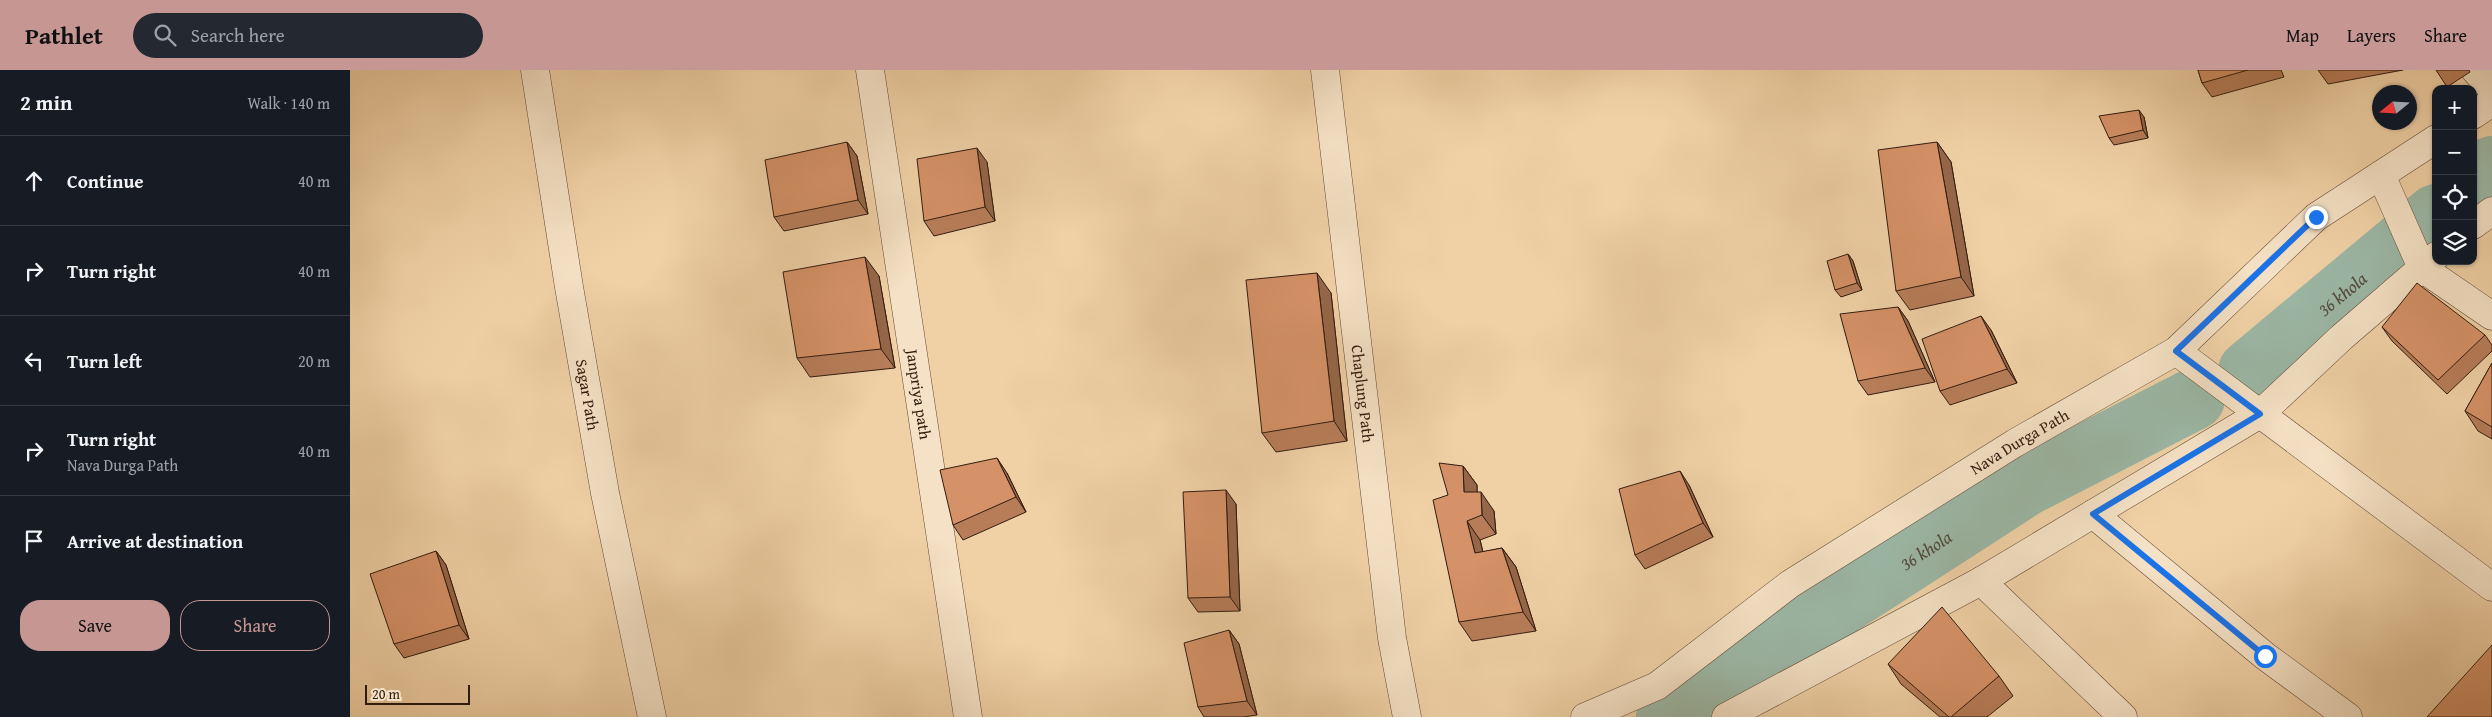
<!DOCTYPE html>
<html lang="en">
<head>
<meta charset="utf-8">
<style>
	:root { --surface:#171b24; --page:#242831; --text:#f1f3f6; --muted:#9ea1a6; --line:#363941; --accent:#c59692 }
	body { margin:0; font-family:"Gentium Book Plus",serif; background:var(--page); color:var(--text) }
	.controls { position:absolute; right:15px; top:15px; display:grid; overflow:hidden; border-radius:10px; box-shadow:0 1px 4px #0004 }
	.controls button { width:45px; height:45px; display:grid; place-items:center; padding:0; border:0; border-bottom:1px solid var(--line); background:var(--surface); color:var(--text); font:25px sans-serif }
	.compass { position:absolute; left:2022px; top:15px; width:45px; height:45px; border-radius:50%; background:var(--surface); box-shadow:0 1px 4px #0004; rotate:252deg }
	.scale { position:absolute; left:15px; bottom:12px; width:105px; box-sizing:border-box; padding-left:5px; border:2px solid #321c0f; border-top:0; font-size:14px; line-height:18px; white-space:nowrap; color:#321c0f; -webkit-text-stroke:4px #f5e1c5; paint-order:stroke }
	.stop { position:absolute; width:15px; height:15px; margin:-11px; border:4px solid #1a73e8; border-radius:50%; background:#fff }
	.stop.end { background:#1a73e8; border-color:#fff; box-shadow:0 1px 5px #0008 }
	.list { margin:0; padding:0; list-style:none }
	h2 { display:flex; justify-content:space-between; align-items:center; height:65px; margin:0; padding:0 20px; font-size:21px }
	h2 small { font-size:16px; font-weight:400; color:var(--muted) }
	.list li { display:grid; grid-template-columns:32px 1fr auto; gap:15px; align-items:center; box-sizing:border-box; height:90px; padding:0 20px; border-top:1px solid var(--line) }
	.list b { display:block; font-size:19px; white-space:nowrap }
	.list p { margin:0; font-size:16px; white-space:nowrap; color:var(--muted) }
	.list em { font-size:16px; font-style:normal; color:var(--muted) }
	.actions { display:flex; gap:10px; padding:15px 20px }
	.actions a { flex:1; padding:11px 0; border:1px solid var(--accent); border-radius:20px; text-align:center; font-size:18px; color:var(--accent) }
	.actions .main { background:var(--accent); color:#111 }
	.icon { flex:none; width:28px; height:28px; fill:none; stroke:currentColor; stroke-width:2; stroke-linecap:round; stroke-linejoin:round }
	.map { position:relative; flex:none; width:2142px; height:647px; overflow:hidden }
	header { display:flex; align-items:center; gap:30px; box-sizing:border-box; height:70px; padding:0 25px; background:var(--accent); color:#111 }
	header strong { font-size:24px }
	nav { display:flex; gap:28px; margin-inline-start:auto; font-size:18px }
	.search { width:350px; height:45px; background:var(--page); display:flex; align-items:center; gap:12px; box-sizing:border-box; padding:0 18px; border-radius:28px; color:var(--muted); font-size:19px }
	main { display:flex }
	aside { flex:1; background:var(--surface) }
	.map>svg:first-child { display:block }
	.lines { fill:none; stroke-linecap:round; stroke-linejoin:round }
	.river { stroke:#9bb7a5; stroke-width:62 }
	.minor-casing { stroke:#624935; stroke-width:29 }
	.minor { stroke:#f5e1c5; stroke-width:28 }
	.wall { fill:#b77d59; stroke:#321c0f }
	.shaded-wall { fill:#956648; stroke:#321c0f }
	.building { fill:#d59167; stroke:#321c0f }
	.route { stroke:#1a73e8; stroke-width:6 }
	.labels { text-anchor:middle; dominant-baseline:central; stroke-width:4; stroke-linejoin:round; paint-order:stroke }
	.street-label { font-size:16px; fill:#321c0f; stroke:#f5e1c5 }
	.water-label { font-size:18px; font-style:italic; fill:#524a3c; stroke:#f5e1c5 }
</style>
</head>
<body>
<header>
<strong>Pathlet</strong>
<div class="search"><svg class="icon" aria-label="search" viewBox="0 0 24 24"><circle cx="10" cy="10" r="6"/><path d="M15 15l6 6"/></svg>Search here</div>
<nav><a>Map</a><a>Layers</a><a>Share</a></nav>
</header>
<main>
<aside>
<h2>2 min<small>Walk · 140 m</small></h2>
<ul class="list">
<li><svg class="icon" aria-label="ahead" viewBox="0 0 24 24"><path d="M12 20V5M6 11l6-6 6 6"/></svg><div><b>Continue</b></div><em>40 m</em></li>
<li><svg class="icon" aria-label="right" viewBox="0 0 24 24"><path d="M7 20v-9h11M14 6l5 5-5 5"/></svg><div><b>Turn right</b></div><em>40 m</em></li>
<li><svg class="icon" aria-label="left" viewBox="0 0 24 24"><path d="M17 20v-9H6M10 6l-5 5 5 5"/></svg><div><b>Turn left</b></div><em>20 m</em></li>
<li><svg class="icon" aria-label="right" viewBox="0 0 24 24"><path d="M7 20v-9h11M14 6l5 5-5 5"/></svg><div><b>Turn right</b><p>Nava Durga Path</p></div><em>40 m</em></li>
<li><svg class="icon" aria-label="arrive" viewBox="0 0 24 24"><path d="M6 21V4h12l-3 4 3 4H6"/></svg><div><b>Arrive at destination</b></div></li>
</ul>
<div class="actions"><a class="main">Save</a><a>Share</a></div>
</aside>
<div class="map">
<svg width="2142" height="647" viewBox="0 0 2142 647">
	<rect width="100%" height="100%" fill="#f0d1a6"/>
	<filter id="stains"><feTurbulence type="fractalNoise" baseFrequency=".004" numOctaves="4"/><feColorMatrix values="0 0 0 0 .2 0 0 0 0 .09 0 0 0 0 .02 0 0 0 .5 -.17"/></filter>
	<radialGradient id="worn" r=".72"><stop offset=".6" stop-color="#630" stop-opacity="0"/><stop offset="1" stop-color="#630" stop-opacity=".3"/></radialGradient>
	<g class="lines">
		<g class="river">
			<path d="M2123 113 2142 97"/>
			<path id="s1" d="M1899 301 2086 145"/>
			<path id="s2" d="M1317 647 1676 415 1844 329"/>
		</g>
		<defs>
			<g id="minor">
				<path id="s3" d="M185 0 219 217 255 423 302 647"/>
				<path id="s4" d="M520 0 618 647"/>
				<path id="s5" d="M975 0 1042 568 1057 647"/>
				<path d="M2125 0 2142 19"/>
				<path d="M2123 45 2142 32"/>
				<path d="M2031 105 2072 198 2142 246"/>
				<path d="M2123 155 2142 141"/>
				<path d="M1826 281 2142 517"/>
				<path d="M1743 444 1915 586 1998 647"/>
				<path d="M1631 511 1773 647"/>
				<path id="s6" d="M1235 647 1307 616 1440 514 1665 373 1826 281 1966 147 2086 69"/>
				<path d="M1376 647 1631 511 1910 344 1992 267 2086 186"/>
			</g>
		</defs>
		<use href="#minor" class="minor-casing"/>
		<use href="#minor" class="minor"/>
	</g>
	<g class="wall">
		<path d="M1848 0H1931L1934 7 1862 27 1852 13Z"/>
		<path d="M1968 0H2053L1978 14Z"/>
		<path d="M2086 0H2119L2120 2 2097 17Z"/>
		<path d="M1794 47 1798 68 1764 75 1759 68Z"/>
		<path d="M497 72 507 86 518 144 434 161 424 147Z"/>
		<path d="M1587 72 1601 92 1624 226 1560 240 1546 221Z"/>
		<path d="M637 92 645 151 584 166 574 151Z"/>
		<path d="M1498 184 1503 191 1512 220 1491 227 1485 220Z"/>
		<path d="M529 206 545 298 460 307 447 288Z"/>
		<path d="M981 223 997 371 926 382 912 363Z"/>
		<path d="M1548 237 1558 251 1585 312 1518 325 1508 311Z"/>
		<path d="M2032 257 2135 265 2142 275V281L2097 324 2042 271Z"/>
		<path d="M1641 260 1667 313 1600 335 1590 321Z"/>
		<path d="M2142 293V369L2128 361 2115 341Z"/>
		<path d="M1113 396 1127 415V422L1144 441 1146 464 1130 470 1133 482 1152 478 1166 497 1186 561 1122 571 1109 552Z"/>
		<path d="M657 403 676 442 613 470 603 455Z"/>
		<path d="M1339 415 1363 467 1295 499 1285 485Z"/>
		<path d="M886 434 890 541 848 542 838 528Z"/>
		<path d="M86 481 96 495 119 569 54 588 44 574Z"/>
		<path d="M879 560 889 574 907 645 893 647H854L848 637Z"/>
		<path d="M1538 594 1649 606 1663 626 1637 647H1590L1551 614Z"/>
	</g>
	<g class="shaded-wall">
		<path d="M1789 40 1794 47 1798 68 1793 60Z"/>
		<path d="M497 72 507 86 518 144 508 130Z"/>
		<path d="M1587 72 1601 92 1624 226 1611 207Z"/>
		<path d="M627 78 637 92 645 151 635 137Z"/>
		<path d="M1498 184 1503 191 1512 220 1507 213Z"/>
		<path d="M515 187 529 206 545 298 531 279Z"/>
		<path d="M967 203 981 223 997 371 984 351Z"/>
		<path d="M1548 237 1558 251 1585 312 1575 298Z"/>
		<path d="M1631 246 1641 260 1667 313 1657 299Z"/>
		<path d="M647 388 657 403 676 442 666 427Z"/>
		<path d="M1113 396 1127 415V441L1114 422Z"/>
		<path d="M1330 401 1339 415 1363 467 1353 453Z"/>
		<path d="M876 420 886 434 890 541 880 527Z"/>
		<path d="M1131 422 1144 441 1146 464 1132 445Z"/>
		<path d="M1117 451 1130 470 1138 503 1125 483Z"/>
		<path d="M1152 478 1166 497 1186 561 1173 542Z"/>
		<path d="M86 481 96 495 119 569 109 555Z"/>
		<path d="M879 560 889 574 907 645 897 631Z"/>
	</g>
	<g class="building">
		<path d="M1848 0H1898L1852 13Z"/>
		<path d="M1789 40 1793 60 1759 68 1749 46Z"/>
		<path d="M497 72 508 130 424 147 415 90Z"/>
		<path d="M1587 72 1611 207 1546 221 1528 80Z"/>
		<path d="M627 78 635 137 574 151 567 89Z"/>
		<path d="M1498 184 1507 213 1485 220 1477 191Z"/>
		<path d="M515 187 531 279 447 288 433 202Z"/>
		<path d="M967 203 984 351 912 363 896 210Z"/>
		<path d="M2067 213 2135 265 2088 310 2032 257Z"/>
		<path d="M1548 237 1575 298 1508 311 1490 244Z"/>
		<path d="M1631 246 1657 299 1590 321 1572 269Z"/>
		<path d="M2142 293V357L2115 341Z"/>
		<path d="M647 388 666 427 603 455 590 400Z"/>
		<path d="M1089 393 1113 396 1114 422H1131L1132 445 1117 451 1125 483 1152 478 1173 542 1109 552 1083 430 1098 425Z"/>
		<path d="M1330 401 1353 453 1285 485 1269 419Z"/>
		<path d="M876 420 880 527 838 528 833 422Z"/>
		<path d="M86 481 109 555 44 574 20 504Z"/>
		<path d="M1592 537 1649 606 1601 647H1599L1538 594Z"/>
		<path d="M879 560 897 631 848 637 834 573Z"/>
		<path d="M2142 575V647H2077Z"/>
	</g>
	<g class="lines">
		<path class="route" d="M1915 586 1743 444 1910 344 1826 281 1966 147"/>
	</g>
	<g class="labels">
		<g class="street-label">
			<text stroke="none"><textPath href="#s4" startOffset="328">Janpriya path</textPath></text>
			<text stroke="none"><textPath href="#s5" startOffset="326">Chaplung Path</textPath></text>
			<text stroke="none"><textPath href="#s3" startOffset="329">Sagar Path</textPath></text>
			<text stroke="none"><textPath href="#s6" startOffset="516">Nava Durga Path</textPath></text>
		</g>
		<g class="water-label">
			<text stroke="none"><textPath href="#s1" startOffset="121">36 khola</textPath></text>
			<text stroke="none"><textPath href="#s2" startOffset="308">36 khola</textPath></text>
		</g>
	</g>
	<rect width="100%" height="100%" filter="url(#stains)"/>
	<rect width="100%" height="100%" fill="url(#worn)"/>
</svg>
<div class="controls">
<button>+</button>
<button>−</button>
<button><svg class="icon" aria-label="locate" viewBox="0 0 24 24"><circle cx="12" cy="12" r="6"/><path d="M12 2v4M12 18v4M2 12h4M18 12h4"/></svg></button>
<button><svg class="icon" aria-label="layers" viewBox="0 0 24 24"><path d="M12 4l9 5-9 5-9-5zM3 14l9 5 9-5"/></svg></button>
</div>
<svg class="compass" viewBox="-18 -18 36 36"><path d="M0-13l5 13h-10z" fill="#e53935"/><path d="M0 13l5-13h-10z" fill="#9ea1a6"/></svg>
<div class="scale">20 m</div>
<div class="stop" style="left:1915px;top:586px"></div>
<div class="stop end" style="left:1966px;top:147px"></div>
</div>
</main>
</body>
</html>
